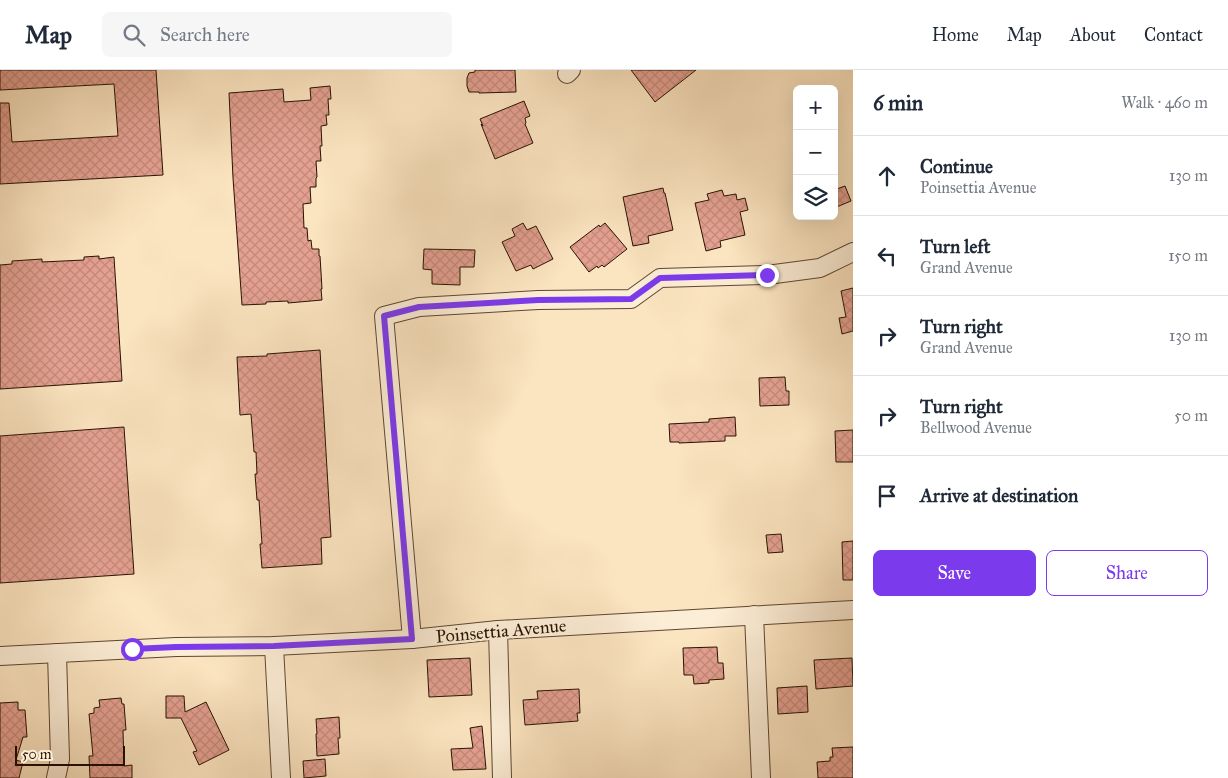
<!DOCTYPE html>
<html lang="en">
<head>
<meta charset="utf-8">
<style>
	:root { --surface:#fff; --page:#f6f6f7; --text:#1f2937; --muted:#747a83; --line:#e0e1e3; --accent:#7c3aed }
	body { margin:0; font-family:"IM FELL Great Primer",serif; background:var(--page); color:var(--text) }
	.controls { position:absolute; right:15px; top:15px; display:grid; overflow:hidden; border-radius:8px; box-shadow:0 5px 20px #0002 }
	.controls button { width:45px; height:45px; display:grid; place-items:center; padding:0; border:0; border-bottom:1px solid var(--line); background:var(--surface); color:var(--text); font:25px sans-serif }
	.scale { position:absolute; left:15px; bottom:12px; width:110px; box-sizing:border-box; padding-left:5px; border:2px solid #291200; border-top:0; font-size:14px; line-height:18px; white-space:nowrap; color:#291200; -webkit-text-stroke:4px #fcedd6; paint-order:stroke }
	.stop { position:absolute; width:15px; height:15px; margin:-11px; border:4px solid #7c3aed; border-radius:50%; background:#fff }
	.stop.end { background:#7c3aed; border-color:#fff; box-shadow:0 1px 5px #0008 }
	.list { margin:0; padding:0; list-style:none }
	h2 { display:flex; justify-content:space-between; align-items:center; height:65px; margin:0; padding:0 20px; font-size:21px }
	h2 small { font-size:16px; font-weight:400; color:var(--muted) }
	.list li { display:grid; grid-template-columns:32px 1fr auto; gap:15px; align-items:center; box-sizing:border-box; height:80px; padding:0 20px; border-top:1px solid var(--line) }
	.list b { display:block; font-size:19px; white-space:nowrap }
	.list p { margin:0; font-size:16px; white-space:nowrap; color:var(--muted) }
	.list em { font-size:16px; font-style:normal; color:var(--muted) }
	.actions { display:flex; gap:10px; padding:15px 20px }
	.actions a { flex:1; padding:11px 0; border:1px solid var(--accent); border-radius:8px; text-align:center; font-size:18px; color:var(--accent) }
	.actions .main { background:var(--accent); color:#fff }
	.icon { flex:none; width:28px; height:28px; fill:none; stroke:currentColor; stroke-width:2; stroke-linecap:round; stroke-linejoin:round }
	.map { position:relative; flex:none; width:853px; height:708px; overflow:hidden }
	header { display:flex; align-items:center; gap:30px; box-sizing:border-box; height:70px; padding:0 25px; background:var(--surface); border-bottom:1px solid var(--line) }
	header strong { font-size:24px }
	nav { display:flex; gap:28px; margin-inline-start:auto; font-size:18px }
	.search { width:350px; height:45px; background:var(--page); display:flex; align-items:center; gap:12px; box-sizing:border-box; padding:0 18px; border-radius:8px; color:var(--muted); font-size:19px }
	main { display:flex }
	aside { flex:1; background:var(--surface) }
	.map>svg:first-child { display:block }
	.building { fill:url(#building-cross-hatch); stroke:#291200 }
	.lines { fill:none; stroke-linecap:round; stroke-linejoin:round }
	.minor-casing { stroke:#5e4630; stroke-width:20 }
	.minor { stroke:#fcedd6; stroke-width:18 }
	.route { stroke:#7c3aed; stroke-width:6 }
	.labels { text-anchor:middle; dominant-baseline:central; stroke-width:4.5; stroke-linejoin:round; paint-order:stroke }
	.street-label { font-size:18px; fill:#291200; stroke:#fcedd6 }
</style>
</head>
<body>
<header>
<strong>Map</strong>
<div class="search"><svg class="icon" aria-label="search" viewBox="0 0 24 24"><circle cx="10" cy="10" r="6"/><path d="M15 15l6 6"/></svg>Search here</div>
<nav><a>Home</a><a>Map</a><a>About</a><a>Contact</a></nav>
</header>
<main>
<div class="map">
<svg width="853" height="708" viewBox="0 0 853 708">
	<defs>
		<pattern id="building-cross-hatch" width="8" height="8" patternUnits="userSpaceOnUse" patternTransform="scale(1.25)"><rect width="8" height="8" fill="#e4a091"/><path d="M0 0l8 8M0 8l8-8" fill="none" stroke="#c4897b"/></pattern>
	</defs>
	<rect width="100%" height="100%" fill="#fbe4c0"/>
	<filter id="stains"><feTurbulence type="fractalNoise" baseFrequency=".004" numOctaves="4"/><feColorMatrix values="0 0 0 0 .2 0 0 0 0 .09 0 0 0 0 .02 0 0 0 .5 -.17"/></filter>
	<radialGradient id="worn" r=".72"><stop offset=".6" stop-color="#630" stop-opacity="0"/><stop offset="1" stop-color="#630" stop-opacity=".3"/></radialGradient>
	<g class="building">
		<path d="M0 0H156L163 105 0 114V33H9L12 72 118 66 114 14 0 20Z"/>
		<path d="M475 0H515L516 22 479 23V22H469L467 16V8L469 3 475 2Z"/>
		<path d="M631 0H696L655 32Z"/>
		<path d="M330 16 331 29H328L329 45H326L327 55 321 56 322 76H320L321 91H316L317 107 316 108V117H310L311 133 303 134 304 158H307L308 171 311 170 312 179H319V186H320L322 219H321L322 230 288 233V231L266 232V234L242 235 233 108 229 23 283 19 284 32 311 30 310 18Z"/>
		<path d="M524 31 530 46 525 48 526 53 525 54 533 73 495 89 481 54 483 56 480 49Z"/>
		<path d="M845 116 851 131 834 138V120Z"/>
		<path d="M663 118 664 123H665L673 160 648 166 649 173 633 176 623 127Z"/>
		<path d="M722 120 724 126 736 124 737 130 745 128 748 140 740 142 745 165 720 171 721 177 706 181 695 133 709 130 707 124Z"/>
		<path d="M523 153 527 160 536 156 553 189 533 199 531 195 516 201 502 172 515 166 512 159Z"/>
		<path d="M605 153 627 179 604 197 602 195 598 198 597 196 589 202 570 177 599 155 600 157Z"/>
		<path d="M424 179 475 180 474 197H460V215L432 214V200L423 199Z"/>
		<path d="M99 186V189L114 187 122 311 0 319V195L12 194V191L42 189V192L84 190V187Z"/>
		<path d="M853 218V261L842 264 839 248 846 247 841 221Z"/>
		<path d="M320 280 331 467 321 468 322 494 262 498 260 474H262L259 430H257L255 404H257L256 382H254L251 344 240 345 237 287 267 286V284Z"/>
		<path d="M785 307 786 321H789V335L760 336 759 308Z"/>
		<path d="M735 347 736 366H725V371L679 373V372H670L669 354 709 352V349Z"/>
		<path d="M124 357 134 504 0 513V366Z"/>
		<path d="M853 360V392H836L835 361Z"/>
		<path d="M781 464 783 482 768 483 766 465Z"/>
		<path d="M853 471V510H843L842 472Z"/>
		<path d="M717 577 718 593H723L724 609 709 610V613L694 614 693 605H684L683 578Z"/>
		<path d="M470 588 472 625 429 627 427 590Z"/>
		<path d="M852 588 853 616 816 619 814 590Z"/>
		<path d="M807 616 808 642 778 644 777 618Z"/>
		<path d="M579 619 580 643H577L578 651 525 655 523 630 538 629 537 621Z"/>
		<path d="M166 626H184L185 642 206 632 229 680 199 695 193 682 197 681 181 648H166Z"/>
		<path d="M121 628 122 634H124L126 660H123L124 696 132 695V708H90L89 686H93L89 644 94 643V638L100 637 99 630Z"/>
		<path d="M18 632V640H25L27 667H23L16 690 23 692 19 708H0V633Z"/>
		<path d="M339 647 340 668H338L339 684 317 686 316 664H317L316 649Z"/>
		<path d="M482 656 486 699 453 700 451 679 473 678 470 658Z"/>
		<path d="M853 677V708H818L817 692 830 691V687H833L832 678Z"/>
		<path d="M325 689 326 706 304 708 303 691Z"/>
	</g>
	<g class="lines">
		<defs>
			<g id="minor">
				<path d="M567 4 571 0"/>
				<path d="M754 545 761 708"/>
				<path d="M498 560 502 708"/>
				<path d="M412 569 384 246 419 237 538 230 631 229 660 208 767 205 820 198 853 182"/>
				<path d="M274 576 281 708"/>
				<path d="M0 586 176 577 274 576 412 569 498 560 853 540"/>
				<path d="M56 708 60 689 57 583"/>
			</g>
		</defs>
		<use href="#minor" class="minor-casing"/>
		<use href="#minor" class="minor"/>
	</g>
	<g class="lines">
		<path class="route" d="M132 579 176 577 274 576 412 569 384 246 419 237 538 230 631 229 660 208 767 205"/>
	</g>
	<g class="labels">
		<g class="street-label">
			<text transform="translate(501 561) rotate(-5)">Poinsettia Avenue</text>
		</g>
	</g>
	<rect width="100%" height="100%" filter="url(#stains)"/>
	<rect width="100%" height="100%" fill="url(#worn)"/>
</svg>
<div class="controls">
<button>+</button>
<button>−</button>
<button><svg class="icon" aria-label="layers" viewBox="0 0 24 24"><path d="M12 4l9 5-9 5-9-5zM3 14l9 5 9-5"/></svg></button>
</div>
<div class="scale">50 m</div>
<div class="stop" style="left:132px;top:579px"></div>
<div class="stop end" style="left:767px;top:205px"></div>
</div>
<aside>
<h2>6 min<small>Walk · 460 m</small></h2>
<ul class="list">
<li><svg class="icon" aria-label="ahead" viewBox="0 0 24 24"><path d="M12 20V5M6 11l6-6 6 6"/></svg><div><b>Continue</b><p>Poinsettia Avenue</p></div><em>130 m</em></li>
<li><svg class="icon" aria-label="left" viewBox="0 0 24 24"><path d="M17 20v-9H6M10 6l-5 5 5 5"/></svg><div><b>Turn left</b><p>Grand Avenue</p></div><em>150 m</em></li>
<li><svg class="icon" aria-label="right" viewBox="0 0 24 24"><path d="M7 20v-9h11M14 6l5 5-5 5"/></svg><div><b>Turn right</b><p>Grand Avenue</p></div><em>130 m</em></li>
<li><svg class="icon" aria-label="right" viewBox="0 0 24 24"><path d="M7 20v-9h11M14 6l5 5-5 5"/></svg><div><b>Turn right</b><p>Bellwood Avenue</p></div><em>50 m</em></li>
<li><svg class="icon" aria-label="arrive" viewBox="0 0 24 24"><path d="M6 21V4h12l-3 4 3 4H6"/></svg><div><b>Arrive at destination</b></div></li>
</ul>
<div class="actions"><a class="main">Save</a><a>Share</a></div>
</aside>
</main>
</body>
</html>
